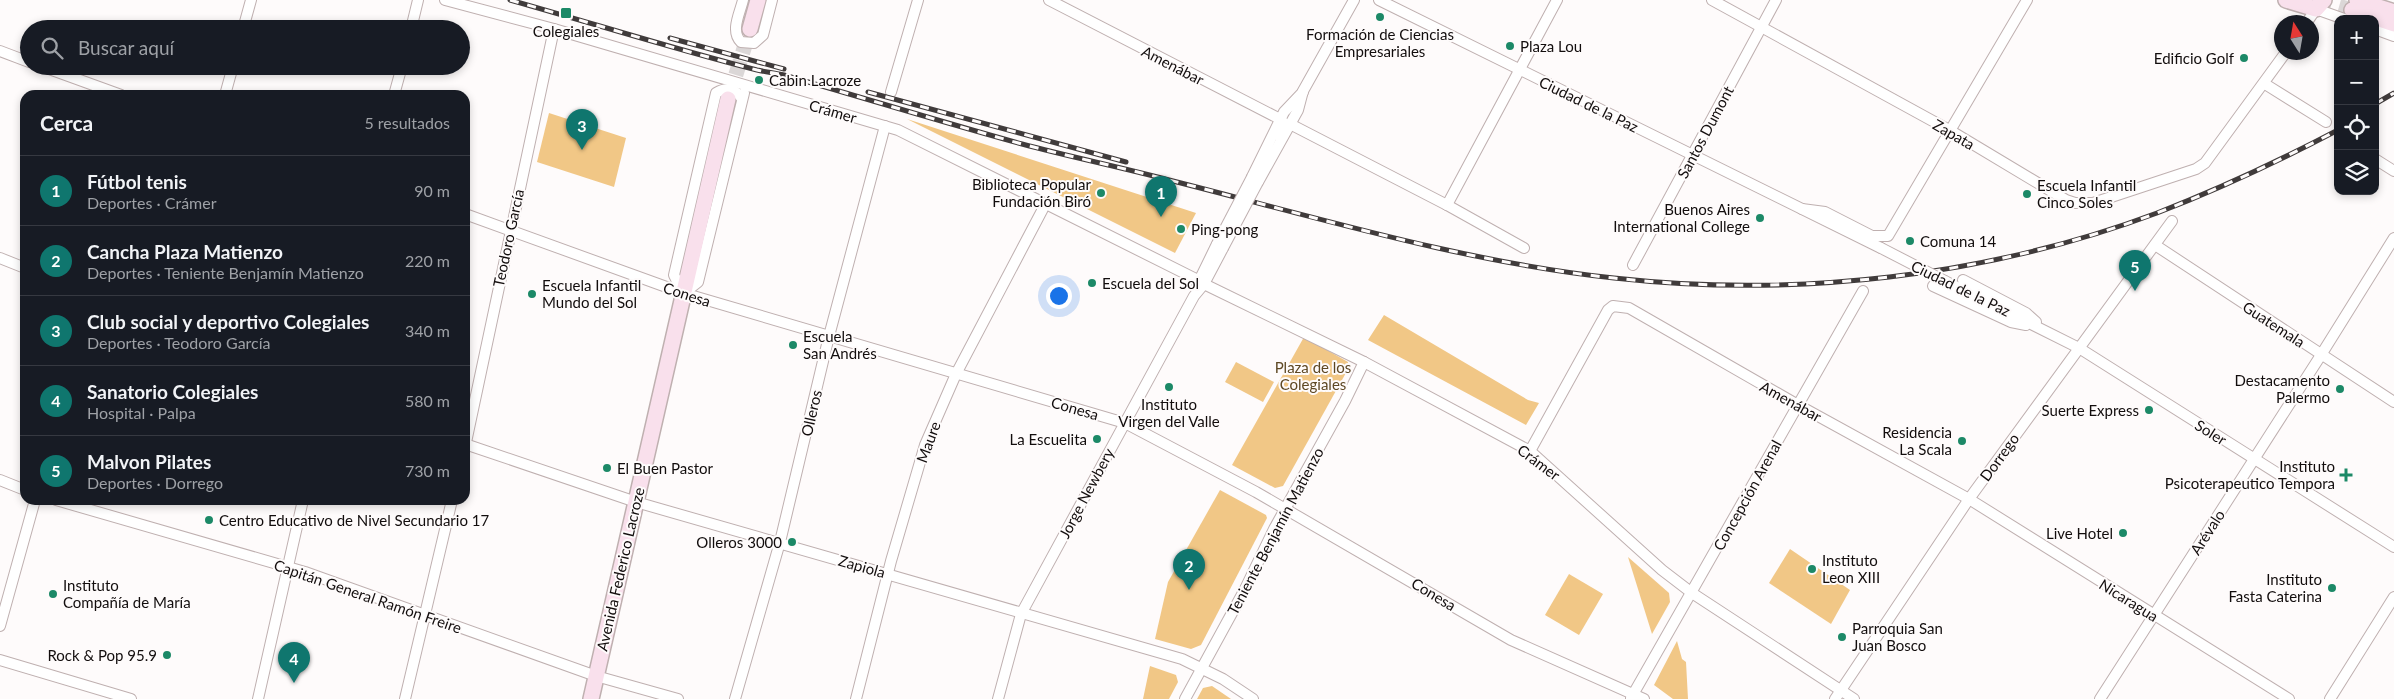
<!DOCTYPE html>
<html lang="es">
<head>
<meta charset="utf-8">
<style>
	:root { --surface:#171b24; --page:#242831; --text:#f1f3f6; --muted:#9ea1a6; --line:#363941; --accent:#0f766e }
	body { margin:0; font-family:Lato,sans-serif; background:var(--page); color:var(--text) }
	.controls { position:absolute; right:15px; top:15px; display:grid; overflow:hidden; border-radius:10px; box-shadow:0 2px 8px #0003 }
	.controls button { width:45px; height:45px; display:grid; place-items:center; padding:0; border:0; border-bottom:1px solid var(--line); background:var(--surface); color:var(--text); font:25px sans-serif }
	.compass { position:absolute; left:2274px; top:15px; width:45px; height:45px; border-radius:50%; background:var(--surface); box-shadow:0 2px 8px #0003; rotate:349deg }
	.you { position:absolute; left:1058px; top:295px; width:18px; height:18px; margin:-12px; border:4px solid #fff; border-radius:50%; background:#1a73e8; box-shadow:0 0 0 8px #1a73e833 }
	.badge { display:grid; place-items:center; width:32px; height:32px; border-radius:50%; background:var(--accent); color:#fff; font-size:16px; font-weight:700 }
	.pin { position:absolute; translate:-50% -41px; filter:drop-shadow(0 1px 2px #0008) }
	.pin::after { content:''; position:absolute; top:26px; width:18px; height:15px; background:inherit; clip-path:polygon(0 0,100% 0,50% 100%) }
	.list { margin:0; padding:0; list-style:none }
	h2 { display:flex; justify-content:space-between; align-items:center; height:65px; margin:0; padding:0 20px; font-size:21px }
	h2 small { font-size:16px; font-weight:400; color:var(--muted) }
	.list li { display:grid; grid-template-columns:32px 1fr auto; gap:15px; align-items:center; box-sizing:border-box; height:70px; padding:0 20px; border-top:1px solid var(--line) }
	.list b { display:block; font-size:19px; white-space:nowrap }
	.list p { margin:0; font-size:16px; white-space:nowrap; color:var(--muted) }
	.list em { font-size:16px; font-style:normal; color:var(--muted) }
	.icon { flex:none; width:28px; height:28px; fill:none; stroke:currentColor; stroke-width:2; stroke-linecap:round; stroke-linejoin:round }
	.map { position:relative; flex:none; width:2394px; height:699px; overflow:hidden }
	.search { position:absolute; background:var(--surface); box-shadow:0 2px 8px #0003; left:20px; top:20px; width:450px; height:55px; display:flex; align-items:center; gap:12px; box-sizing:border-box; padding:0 18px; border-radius:28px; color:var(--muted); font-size:19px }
	.panel { position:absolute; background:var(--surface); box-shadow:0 2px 8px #0003; left:20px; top:90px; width:450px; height:415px; border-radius:15px }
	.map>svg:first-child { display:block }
	.green { fill:#f1c786 }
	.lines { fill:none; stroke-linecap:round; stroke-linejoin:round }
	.secondary-tunnel { stroke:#dbd7d7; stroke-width:15; stroke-dasharray:15 8; stroke-linecap:butt }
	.street-casing { stroke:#bfb0b0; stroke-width:12 }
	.secondary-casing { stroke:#bfb0b0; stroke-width:18 }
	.street { stroke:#fff; stroke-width:10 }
	.secondary { stroke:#f9e0ec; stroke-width:15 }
	.rail-casing { stroke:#403b3b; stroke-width:5 }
	.rail { stroke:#fefbfb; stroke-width:3; stroke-dasharray:9; stroke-linecap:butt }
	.street-bridge-casing { stroke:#bfb0b0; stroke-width:12; stroke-linecap:butt }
	.street-bridge { stroke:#fff; stroke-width:10 }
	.poi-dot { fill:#1c8967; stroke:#fefbfb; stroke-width:2 }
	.labels { text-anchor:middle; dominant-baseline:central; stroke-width:4; stroke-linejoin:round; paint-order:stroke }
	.poi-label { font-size:15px; fill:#120d0d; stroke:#fefbfb; text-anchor:start }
	.street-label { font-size:15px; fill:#120d0d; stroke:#fefbfb }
	.park-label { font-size:15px; fill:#5e4824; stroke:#fefbfb }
</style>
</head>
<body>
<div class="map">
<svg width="2394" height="699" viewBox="0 0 2394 699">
	<rect width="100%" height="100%" fill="#fefbfb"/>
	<g class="green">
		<path d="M549 113 626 138 614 187 537 162Z"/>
		<path d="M907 119 1196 213 1175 253Z"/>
		<path d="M1384 315 1528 400 1539 403 1526 425 1368 340Z"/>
		<path d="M1304 337 1348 362 1347 371 1283 486 1275 488 1232 465Z"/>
		<path d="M1236 362 1274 382 1263 402 1225 382Z"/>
		<path d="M1220 490 1266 515 1267 518 1201 645 1191 649 1155 639 1168 582Z"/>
		<path d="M1790 549 1850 590 1831 624 1769 583Z"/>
		<path d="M1628 557 1669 593 1670 602 1652 634Z"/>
		<path d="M1569 574 1603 594 1579 635 1545 615Z"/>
		<path d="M1677 641 1682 659 1686 662 1688 699H1673L1654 685Z"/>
		<path d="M1150 666 1176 675 1178 682 1169 699H1143Z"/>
		<path d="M1212 686 1231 699H1197L1203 688Z"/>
	</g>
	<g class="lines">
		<g class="secondary-tunnel">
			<path d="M2317 0 2352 10"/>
			<path d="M729 97 750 29"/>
		</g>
		<defs>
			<g id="street">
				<path d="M445 0 554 29 898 130 1198 280"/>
				<path d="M743 0C740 13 730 31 741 42L754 43 763 35 772 0"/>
				<path d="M1049 0 1280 119 1284 123 1281 138"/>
				<path d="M1379 0 1881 248"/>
				<path d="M1712 0 1951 131 2066 200 2075 203H2093L2196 169 2205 163 2286 52"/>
				<path d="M2307 22 2316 9 2344 19"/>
				<path d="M243 29 251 0"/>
				<path d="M411 29 418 0"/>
				<path d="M2375 29 2394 36"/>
				<path d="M0 51 29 62"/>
				<path d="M41 66 121 95"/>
				<path d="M2265 84 2326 122"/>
				<path d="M891 92 918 0"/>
				<path d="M225 95 233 66"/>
				<path d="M394 95 402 66"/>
				<path d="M1290 124 1447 205 1524 248"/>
				<path d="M2375 159 2394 171"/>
				<path d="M1252 177 1284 112 1303 92"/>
				<path d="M1258 182 1298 110 1303 91 1354 0"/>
				<path d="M1447 205 1557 0"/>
				<path d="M1802 209 1825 212 1872 236H1888L2027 0"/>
				<path d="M465 214 683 293 1125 423 1256 492 1511 640 1644 699"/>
				<path d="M2155 245 2394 402"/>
				<path d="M0 258 25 268"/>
				<path d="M1633 265 1776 0"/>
				<path d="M1963 280 2026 313 2036 322"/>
				<path d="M1945 281 2079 348 2394 547"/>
				<path d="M1204 284 1364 362 1530 451 1662 570 1692 593 1854 699"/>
				<path d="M1197 285 1217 244"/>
				<path d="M1933 286 2011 322 2026 325"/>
				<path d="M683 293 674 275 716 93C726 87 735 88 742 99"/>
				<path d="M684 293 698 282 744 93"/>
				<path d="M465 444 636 502 1182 659 1223 679 1253 699"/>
				<path d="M465 447 554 29"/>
				<path d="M1530 451 1608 310 1613 306 1629 308 1798 405 1969 499 2289 699"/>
				<path d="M0 480 25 490"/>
				<path d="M56 500 305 572 596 676 678 699"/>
				<path d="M0 626 35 500"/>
				<path d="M0 660 131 699"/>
				<path d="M1631 698 1863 291"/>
				<path d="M258 699 303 500"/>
				<path d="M405 699 452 500"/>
				<path d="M735 699 780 542 829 336 885 126"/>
				<path d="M856 699 891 561 925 445 956 374 1046 203"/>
				<path d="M998 699 1021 614 1194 296 1204 284 1223 248"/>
				<path d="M1185 699 1244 591 1274 529 1345 401 1364 362"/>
				<path d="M1835 699 1969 499 2172 221"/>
				<path d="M2100 699 2321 355 2394 238"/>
				<path d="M2330 699 2394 597"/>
			</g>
			<g id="secondary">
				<path d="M2286 0 2316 9 2324 0"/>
				<path d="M2357 0 2394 12"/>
				<path d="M2352 10 2394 24"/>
				<path d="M750 29 758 0"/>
				<path d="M591 699 728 99"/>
			</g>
		</defs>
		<use href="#street" class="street-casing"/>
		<use href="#secondary" class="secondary-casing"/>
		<use href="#street" class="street"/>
		<use href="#secondary" class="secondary"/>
		<defs>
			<g id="rail">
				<path d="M510 0C592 23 674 49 757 70 766 72 775 73 784 75 864 98 942 122 1022 144 1071 157 1120 167 1169 180 1316 217 1463 262 1614 278 1795 298 1986 277 2157 213 2219 189 2279 161 2338 130"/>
				<path d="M670 38 784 69"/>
				<path d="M868 92 1126 162"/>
				<path d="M2375 104 2394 93"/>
			</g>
		</defs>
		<use href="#rail" class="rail-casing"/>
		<use href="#rail" class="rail"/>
		<defs>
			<g id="street-bridge">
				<path d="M1217 244 1252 177"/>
				<path d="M1223 248 1258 182"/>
				<path d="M1881 248 1945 281"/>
			</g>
		</defs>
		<use href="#street-bridge" class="street-bridge-casing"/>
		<use href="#street-bridge" class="street-bridge"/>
	</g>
	<g class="poi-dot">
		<rect x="560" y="7" width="12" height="12" rx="2.5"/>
		<circle cx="1380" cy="17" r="5"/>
		<circle cx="1510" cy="46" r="5"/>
		<circle cx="2244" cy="58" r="5"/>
		<circle cx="759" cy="80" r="5"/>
		<circle cx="1101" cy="193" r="5"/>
		<circle cx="2027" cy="194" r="5"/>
		<circle cx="1760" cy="218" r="5"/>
		<circle cx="1181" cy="229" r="5"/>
		<circle cx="1910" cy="241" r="5"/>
		<circle cx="1092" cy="283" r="5"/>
		<circle cx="532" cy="294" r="5"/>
		<circle cx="793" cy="345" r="5"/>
		<circle cx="1169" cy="387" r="5"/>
		<circle cx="2340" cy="389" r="5"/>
		<circle cx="2149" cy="410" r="5"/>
		<circle cx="1097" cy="439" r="5"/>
		<circle cx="1962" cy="441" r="5"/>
		<circle cx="607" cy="468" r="5"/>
		<path d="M2343.5 467.5h5v5h5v5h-5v5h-5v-5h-5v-5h5z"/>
		<circle cx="209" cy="520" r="5"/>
		<circle cx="2123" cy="533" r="5"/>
		<circle cx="792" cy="542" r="5"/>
		<circle cx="1812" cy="569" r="5"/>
		<circle cx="2332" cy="588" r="5"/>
		<circle cx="53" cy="594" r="5"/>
		<circle cx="1842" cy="637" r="5"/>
		<circle cx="167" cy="655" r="5"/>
	</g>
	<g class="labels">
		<g class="poi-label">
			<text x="566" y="31" text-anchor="middle">Colegiales</text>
			<text x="1380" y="34" text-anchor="middle">Formación de Ciencias<tspan x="1380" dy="17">Empresariales</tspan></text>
			<text x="1520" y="46">Plaza Lou</text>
			<text x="2234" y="58" text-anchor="end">Edificio Golf</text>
			<text x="769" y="80">Cabin Lacroze</text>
			<text x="1091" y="184" text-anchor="end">Biblioteca Popular<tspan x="1091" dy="17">Fundación Biró</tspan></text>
			<text x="2037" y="185">Escuela Infantil<tspan x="2037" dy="17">Cinco Soles</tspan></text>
			<text x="1750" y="209" text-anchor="end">Buenos Aires<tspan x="1750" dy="17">International College</tspan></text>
			<text x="1191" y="229">Ping-pong</text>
			<text x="1920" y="241">Comuna 14</text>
			<text x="1102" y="283">Escuela del Sol</text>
			<text x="542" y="285">Escuela Infantil<tspan x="542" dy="17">Mundo del Sol</tspan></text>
			<text x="803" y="336">Escuela<tspan x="803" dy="17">San Andrés</tspan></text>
			<text x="2330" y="380" text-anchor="end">Destacamento<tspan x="2330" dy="17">Palermo</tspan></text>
			<text x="1169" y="404" text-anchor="middle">Instituto<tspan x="1169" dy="17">Virgen del Valle</tspan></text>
			<text x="2139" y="410" text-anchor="end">Suerte Express</text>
			<text x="1952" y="432" text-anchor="end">Residencia<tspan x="1952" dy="17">La Scala</tspan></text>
			<text x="1087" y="439" text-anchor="end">La Escuelita</text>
			<text x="2335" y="466" text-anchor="end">Instituto<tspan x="2335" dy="17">Psicoterapeutico Tempora</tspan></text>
			<text x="617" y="468">El Buen Pastor</text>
			<text x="219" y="520">Centro Educativo de Nivel Secundario 17</text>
			<text x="2113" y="533" text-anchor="end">Live Hotel</text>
			<text x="782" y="542" text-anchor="end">Olleros 3000</text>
			<text x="1822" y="560">Instituto<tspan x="1822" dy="17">Leon XIII</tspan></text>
			<text x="2322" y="579" text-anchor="end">Instituto<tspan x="2322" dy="17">Fasta Caterina</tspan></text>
			<text x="63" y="585">Instituto<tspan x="63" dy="17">Compañía de María</tspan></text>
			<text x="1852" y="628">Parroquia San<tspan x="1852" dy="17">Juan Bosco</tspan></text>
			<text x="157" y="655" text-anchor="end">Rock &amp; Pop 95.9</text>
		</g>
		<g class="street-label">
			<text transform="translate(1173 65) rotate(27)">Amenábar</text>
			<text transform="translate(1589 104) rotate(26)">Ciudad de la Paz</text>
			<text transform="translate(833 111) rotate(16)">Crámer</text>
			<text transform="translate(1705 132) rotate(-62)">Santos Dumont</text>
			<text transform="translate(1954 134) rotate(30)">Zapata</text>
			<text transform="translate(508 238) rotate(-78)">Teodoro García</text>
			<text transform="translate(1961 288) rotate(26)">Ciudad de la Paz</text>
			<text transform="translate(687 294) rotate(18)">Conesa</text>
			<text transform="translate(2274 324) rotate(33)">Guatemala</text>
			<text transform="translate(1791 401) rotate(29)">Amenábar</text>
			<text transform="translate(1075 408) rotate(16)">Conesa</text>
			<text transform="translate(811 413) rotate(-77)">Olleros</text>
			<text transform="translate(2211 432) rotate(32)">Soler</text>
			<text transform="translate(928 442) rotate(-70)">Maure</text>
			<text transform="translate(1999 457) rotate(-54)">Dorrego</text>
			<text transform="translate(1539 462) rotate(37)">Crámer</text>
			<text transform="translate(1086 493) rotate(-62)">Jorge Newbery</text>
			<text transform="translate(1747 495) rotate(-61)">Concepción Arenal</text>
			<text transform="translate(1275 531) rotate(-62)">Teniente Benjamín Matienzo</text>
			<text transform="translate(2207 532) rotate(-57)">Arévalo</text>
			<text transform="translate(862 566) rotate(16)">Zapiola</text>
			<text transform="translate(620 569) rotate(-77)">Avenida Federico Lacroze</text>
			<text transform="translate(1434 594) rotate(31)">Conesa</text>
			<text transform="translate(368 596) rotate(19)">Capitán General Ramón Freire</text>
			<text transform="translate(2129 600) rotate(32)">Nicaragua</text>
		</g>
		<g class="park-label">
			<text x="1313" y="367">Plaza de los<tspan x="1313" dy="17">Colegiales</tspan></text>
		</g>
	</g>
</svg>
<div class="controls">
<button>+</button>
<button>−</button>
<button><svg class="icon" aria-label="locate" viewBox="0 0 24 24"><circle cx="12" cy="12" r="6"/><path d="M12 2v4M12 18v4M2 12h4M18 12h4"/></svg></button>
<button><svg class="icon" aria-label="layers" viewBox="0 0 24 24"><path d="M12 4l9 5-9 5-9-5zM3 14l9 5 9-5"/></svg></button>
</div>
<svg class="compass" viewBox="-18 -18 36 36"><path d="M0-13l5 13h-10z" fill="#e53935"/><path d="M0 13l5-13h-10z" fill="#9ea1a6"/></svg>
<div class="you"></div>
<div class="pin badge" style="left:1161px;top:217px">1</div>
<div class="pin badge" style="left:1189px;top:590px">2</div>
<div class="pin badge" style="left:582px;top:150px">3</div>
<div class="pin badge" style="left:294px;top:683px">4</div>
<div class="pin badge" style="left:2135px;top:291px">5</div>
<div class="search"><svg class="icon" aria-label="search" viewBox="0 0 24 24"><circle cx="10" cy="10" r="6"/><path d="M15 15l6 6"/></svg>Buscar aquí</div>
<section class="panel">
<h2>Cerca<small>5 resultados</small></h2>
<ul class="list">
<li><span class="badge">1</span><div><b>Fútbol tenis</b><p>Deportes · Crámer</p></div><em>90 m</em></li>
<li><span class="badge">2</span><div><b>Cancha Plaza Matienzo</b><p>Deportes · Teniente Benjamín Matienzo</p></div><em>220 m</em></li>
<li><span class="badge">3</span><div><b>Club social y deportivo Colegiales</b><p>Deportes · Teodoro García</p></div><em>340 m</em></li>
<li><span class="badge">4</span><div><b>Sanatorio Colegiales</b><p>Hospital · Palpa</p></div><em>580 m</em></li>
<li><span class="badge">5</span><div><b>Malvon Pilates</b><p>Deportes · Dorrego</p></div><em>730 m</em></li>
</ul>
</section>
</div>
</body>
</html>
